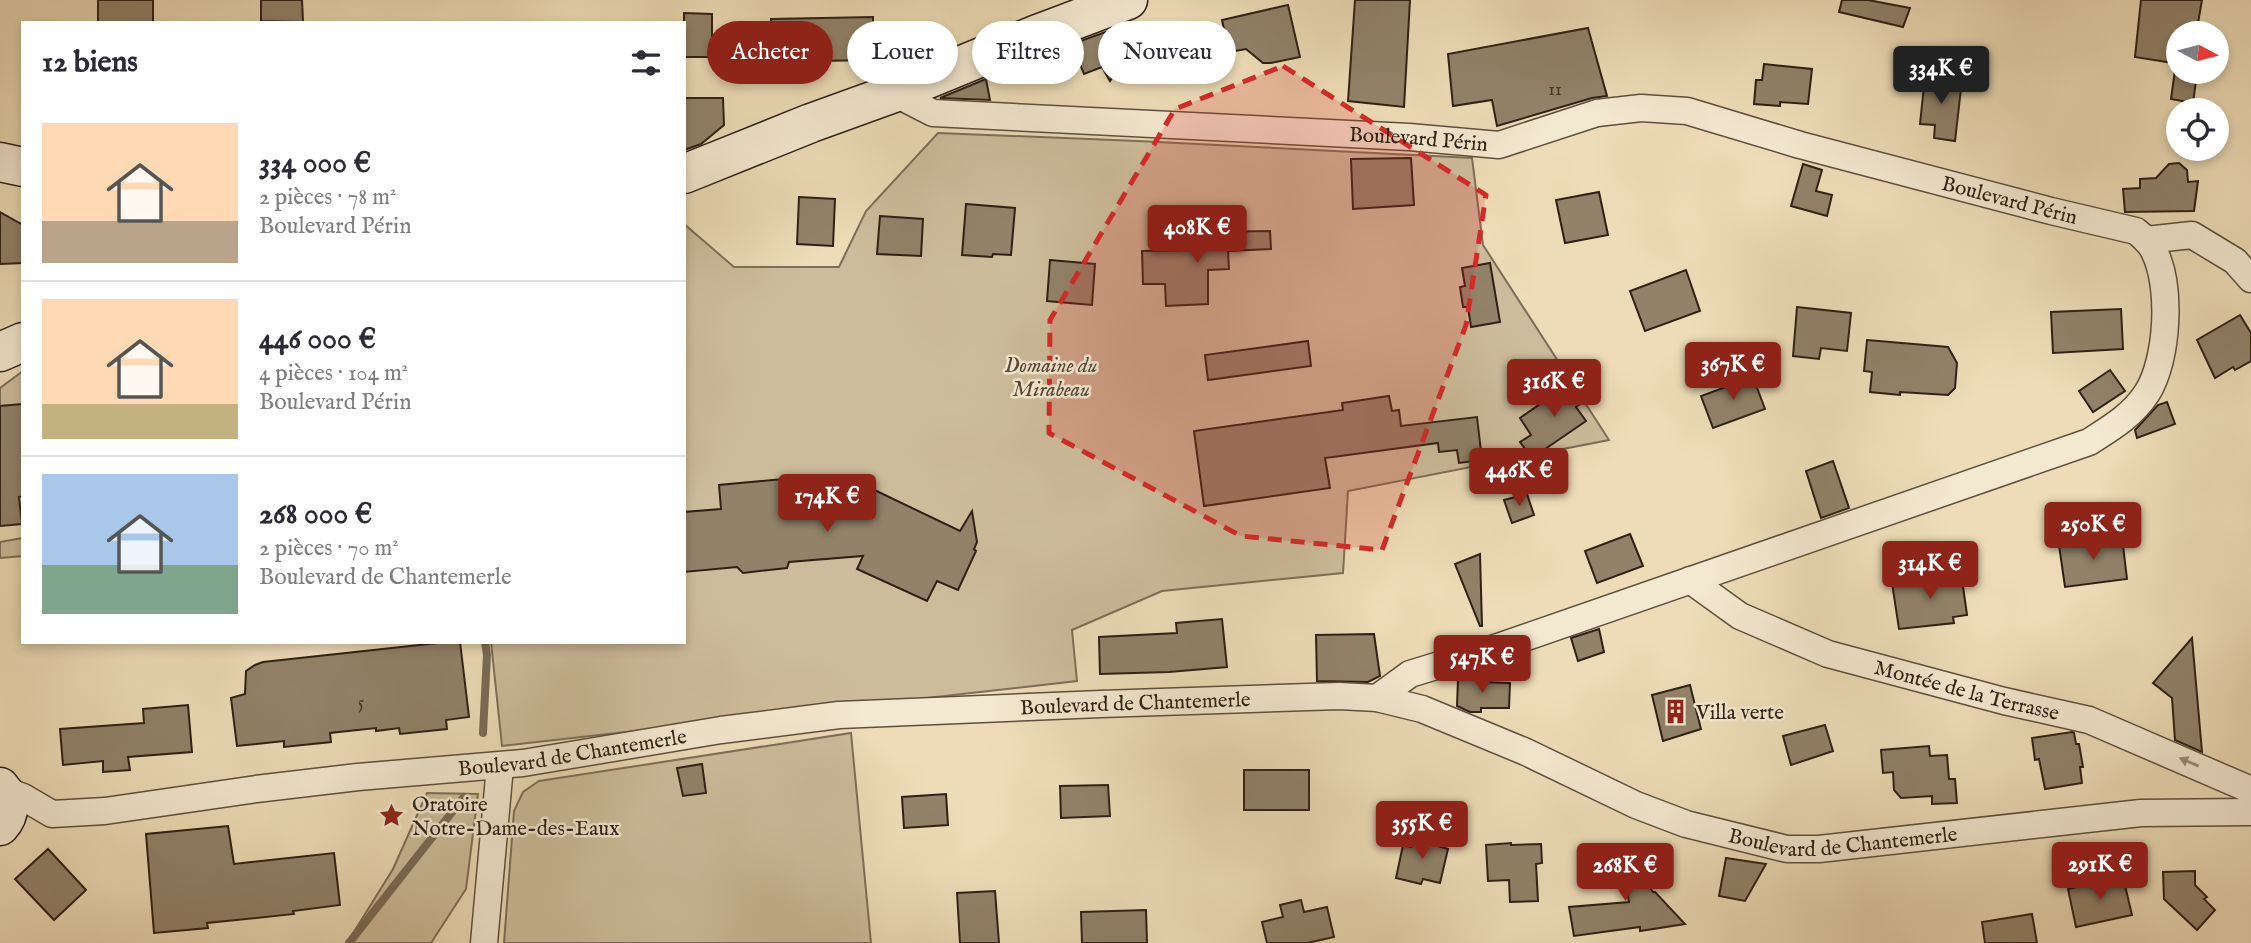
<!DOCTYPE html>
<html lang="fr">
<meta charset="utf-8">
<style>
:root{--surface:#fff;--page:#f2f2f3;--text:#2b2b33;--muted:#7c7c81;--line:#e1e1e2;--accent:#8f2418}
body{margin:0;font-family:"IM FELL English",serif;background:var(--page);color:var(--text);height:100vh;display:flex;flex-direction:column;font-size:26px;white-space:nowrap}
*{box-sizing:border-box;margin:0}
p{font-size:23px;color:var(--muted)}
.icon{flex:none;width:38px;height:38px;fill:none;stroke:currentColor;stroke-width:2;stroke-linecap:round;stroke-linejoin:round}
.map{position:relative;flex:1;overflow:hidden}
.sheet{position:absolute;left:21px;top:21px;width:665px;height:623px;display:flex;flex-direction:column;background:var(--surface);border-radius:0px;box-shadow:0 4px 10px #0003}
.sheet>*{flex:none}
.guide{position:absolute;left:707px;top:21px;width:665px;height:63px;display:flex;gap:14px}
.needle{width:46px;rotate:97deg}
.buttons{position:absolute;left:2166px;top:21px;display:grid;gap:14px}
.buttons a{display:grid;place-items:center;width:63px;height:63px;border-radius:50%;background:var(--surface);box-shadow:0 4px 10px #0003;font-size:35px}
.price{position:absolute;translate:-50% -60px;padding:0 16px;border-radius:7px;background:var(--accent);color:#fff;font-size:23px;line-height:46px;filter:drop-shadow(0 2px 4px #0008)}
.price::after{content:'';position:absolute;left:50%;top:42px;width:21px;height:16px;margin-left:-10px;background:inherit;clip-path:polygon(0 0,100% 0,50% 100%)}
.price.selected{background:#222;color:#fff}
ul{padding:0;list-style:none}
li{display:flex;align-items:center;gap:21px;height:175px;padding:0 21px}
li+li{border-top:2px solid var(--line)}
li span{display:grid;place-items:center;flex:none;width:196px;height:140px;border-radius:0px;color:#555}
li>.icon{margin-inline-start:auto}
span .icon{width:84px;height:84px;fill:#fffc;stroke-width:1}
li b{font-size:30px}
h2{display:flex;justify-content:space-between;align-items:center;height:84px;padding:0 21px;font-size:30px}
.chip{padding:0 24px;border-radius:32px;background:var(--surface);box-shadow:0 4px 10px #0003;font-size:24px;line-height:63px}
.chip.selected{background:var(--accent);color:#fff}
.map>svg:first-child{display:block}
</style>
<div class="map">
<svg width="2251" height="943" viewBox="0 0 2251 943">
<rect width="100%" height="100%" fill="#eddcb7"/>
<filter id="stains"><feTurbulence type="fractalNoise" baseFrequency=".00286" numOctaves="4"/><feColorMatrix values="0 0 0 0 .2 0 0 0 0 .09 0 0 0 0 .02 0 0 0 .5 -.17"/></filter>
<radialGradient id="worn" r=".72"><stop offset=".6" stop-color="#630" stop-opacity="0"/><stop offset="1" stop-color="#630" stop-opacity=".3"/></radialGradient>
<g fill="#cdbc9b" stroke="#7e6e58" stroke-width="2">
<path d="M938,133L1138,141L1472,158L1483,245L1609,440L1348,491L1343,573L1162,591L1072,630L1077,681L502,746L491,642H684V224L734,267H839L866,211Z"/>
<path d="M23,371V404L0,406V388Z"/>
<path d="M23,538V556L0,558V542Z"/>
<path d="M851,733L871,943H504L514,811L523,792L539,781Z"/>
<path d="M427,793L478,794L466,889L431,943H347L393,869Z"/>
</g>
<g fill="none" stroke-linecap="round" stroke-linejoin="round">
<g stroke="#7a6a55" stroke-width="8">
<path d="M483,733L487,655L485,642"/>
<path d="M349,943L464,797"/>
</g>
</g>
<g fill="#918269" stroke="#2e2014" stroke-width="2">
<rect x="98" y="0" width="55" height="23"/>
<path d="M261,0H302L303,22L261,21Z"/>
<path d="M1355,0H1410L1404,107L1348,101Z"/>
<path d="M1842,0H1868L1910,8L1903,27L1839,12Z"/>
<path d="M2141,0H2202L2197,29H2194L2193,33H2179V64L2135,57Z"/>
<path d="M1288,5L1300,57L1271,63H1263L1246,49L1229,52L1222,20Z"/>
<path d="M684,13L712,14V57H684Z"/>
<path d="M873,17V60L816,61V52L772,53L771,19Z"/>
<path d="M1125,25L1139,57L1124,60L1110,81L1102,67L1084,74L1072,44Z"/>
<path d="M1588,28L1607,96L1592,98L1497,126L1492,100L1453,106L1448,54Z"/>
<path d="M1764,64L1812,69L1808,104L1780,102V106L1754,104L1756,80H1762Z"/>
<path d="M2175,70L2197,73L2193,103L2171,99Z"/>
<path d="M1925,76L1962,80L1955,141L1934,138L1935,125L1920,124Z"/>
<path d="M986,79L990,100L940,98Z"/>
<path d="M684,98H723L724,125L701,144L684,150Z"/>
<path d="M1411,158L1414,205L1353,209L1351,159Z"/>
<path d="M2179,163L2187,170L2188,182L2198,181L2194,211L2125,212L2123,189L2140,188V179L2156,178L2169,164Z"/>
<path d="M1803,164L1822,170L1816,191L1832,195L1827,216L1791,206Z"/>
<path d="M1599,192L1608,235L1565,243L1556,200Z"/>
<path d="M799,197L835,199L833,246L797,244Z"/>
<path d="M966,204L1015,208L1011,255L993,254L992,257L962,255Z"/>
<path d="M0,212L23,225V263L0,264Z"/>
<path d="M880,216L923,219L921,256L877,254Z"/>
<path d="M1270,231L1271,249L1228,251L1229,269L1208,270V304L1166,306L1165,284H1143L1142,251L1196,250V247H1206L1207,232Z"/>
<path d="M1050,260L1095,264L1092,305L1047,301Z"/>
<path d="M1490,263L1500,322L1471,327L1468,307H1463L1460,287L1465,286L1462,268Z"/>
<path d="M1686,270L1700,311L1645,331L1630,291Z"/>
<path d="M1797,307L1851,313L1847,351L1821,348L1819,359L1793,356Z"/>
<path d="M2121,309L2123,349L2053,353L2051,312Z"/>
<path d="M2240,315L2251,333V361L2235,370L2233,367L2215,378L2197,340Z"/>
<path d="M1867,340L1948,347L1957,363L1955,388L1948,395L1900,392V395L1870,392L1872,372L1864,371Z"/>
<path d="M1308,341L1311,366L1208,380L1205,355Z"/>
<path d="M2110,370L2125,391L2093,412L2079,391Z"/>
<path d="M1753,377L1765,409L1713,428L1701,396Z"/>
<path d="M1576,379L1589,398L1576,407L1586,421L1532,458L1520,442L1531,435L1520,418Z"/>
<path d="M1389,396L1392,411L1399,410L1401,426L1477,417L1482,460L1459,463L1457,450L1439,452L1438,443L1325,458L1330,488L1204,506L1194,431L1343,410L1342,403Z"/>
<path d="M2167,402L2175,424L2137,438L2135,430L2158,405Z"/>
<path d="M23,404V496L19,497L22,524L0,526V406Z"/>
<path d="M1833,461L1849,508L1821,518L1806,471Z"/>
<path d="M794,478V484L842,482L863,488L864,485L960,531L972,511L977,542L974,549L976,551L958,590L937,581L927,601L857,569L863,556L789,562L787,568L743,573L737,567L684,572V512L721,509L719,485Z"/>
<path d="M1527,494L1534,515L1512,523L1504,500Z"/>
<path d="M1630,534L1643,566L1597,583L1585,551Z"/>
<path d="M2122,537L2127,579L2065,587L2059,545Z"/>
<path d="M1480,554L1482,626H1480L1455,564Z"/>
<path d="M1961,572L1967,615L1953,617L1954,623L1899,629L1892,583L1923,579L1922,576Z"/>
<path d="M1222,619L1227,667L1169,672L1100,674L1099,637L1177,633L1176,623Z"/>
<path d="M1599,629L1604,652L1578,661L1571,638Z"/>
<path d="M1374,634L1380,676L1368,682L1317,681L1316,635Z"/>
<path d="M2192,638L2202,752L2175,740L2172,698L2153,683Z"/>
<path d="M447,642H460L469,717L446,720L447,729L400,734L399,728L376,731V728L330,733L331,742L284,747V741L237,746L231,698L245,694L246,671L255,665L263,662Z"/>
<path d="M1458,679H1483V682L1510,683L1509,708H1481V712H1470L1457,706Z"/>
<path d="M1690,685L1701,729L1663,741L1652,695Z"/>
<path d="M188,705L192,752L128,757L130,770L103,772V761L63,765L60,729L144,723L143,709Z"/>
<path d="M1825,725L1833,751L1791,765L1783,736Z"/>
<path d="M2072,732L2074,733L2076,744H2079L2083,767H2080L2082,783L2045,789L2039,759L2035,760L2032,738Z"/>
<path d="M1929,746L1930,756L1947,755L1949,779H1955L1957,803L1932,804V796L1901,798L1894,790L1893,772L1883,773L1881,750Z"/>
<path d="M702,764L706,793L683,796L677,768Z"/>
<rect x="1244" y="770" width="65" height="40"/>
<path d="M1108,785L1110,816L1061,818L1060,786Z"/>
<path d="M946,794L948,825L904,828L902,797Z"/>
<path d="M228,826L234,864L334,853L340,905L293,911L294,914L207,923L208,928L154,933L146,834Z"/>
<path d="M1414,836L1439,841L1438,846L1448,849L1440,883L1423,879L1421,884L1396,878L1403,845L1411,847Z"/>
<path d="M1511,843V845L1541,844L1542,863L1536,864L1538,901L1510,902L1509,880L1488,881L1486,845Z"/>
<path d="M48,849L86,890L54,920L15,879Z"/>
<path d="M1623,857L1627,861L1648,859L1652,883L1646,882L1653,892H1655L1685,924L1640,931V927L1574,936L1569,907L1629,902L1625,878L1589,871V864L1623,861Z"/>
<path d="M1726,858L1766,864L1745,901L1719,896Z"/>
<path d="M2195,871V885L2207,897L2204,899L2215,910L2197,930L2164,899L2163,872Z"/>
<path d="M2123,877L2132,915L2076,927L2068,889Z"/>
<path d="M995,891L999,943H960L957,893Z"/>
<path d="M1301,900L1304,912L1327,907L1334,937L1307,943H1267L1262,922L1283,917L1280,905Z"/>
<path d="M1146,910L1147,943H1082L1081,912Z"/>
<path d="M2032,914L2037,943H1985L1982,922Z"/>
</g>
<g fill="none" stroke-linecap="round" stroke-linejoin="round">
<defs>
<g id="minor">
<path id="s1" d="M894,93L933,113L1409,137L1499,145L1597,113L1641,108L1687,111L1800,145L2051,211L2136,231C2143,237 2150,242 2154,251C2172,286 2168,360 2147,393C2132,416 2111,428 2089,442L1501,646L1410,674L1377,698"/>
<path d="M2146,240L2192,235L2235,261L2251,279"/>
<path id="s2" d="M1690,580L1740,616L1828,654L2004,701L2089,720L2251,790"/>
<path id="s3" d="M4,790L23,797L52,814L105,811L256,789L358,777L523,763L721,730L839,715L1101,704L1339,696L1377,698L1422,709L1526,752L1636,805L1686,824L1787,849H1819L2141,813L2251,812"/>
<path d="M484,943L500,766"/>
</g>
<g id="secondary">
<path d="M0,162L23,167"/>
<path d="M684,174L811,123L894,93L1035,35L1128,0"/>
<path d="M0,352L23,342"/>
<path d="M0,787C11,799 11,814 0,826"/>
</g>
</defs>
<use href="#minor" stroke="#5e4f3d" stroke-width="29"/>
<use href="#secondary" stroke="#2e2014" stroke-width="41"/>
<use href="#minor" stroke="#f3e8d0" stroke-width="26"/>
<use href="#secondary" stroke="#f3e8d0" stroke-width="38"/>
</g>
<defs><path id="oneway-solid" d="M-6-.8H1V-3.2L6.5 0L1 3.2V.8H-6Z" transform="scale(1.75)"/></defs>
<use fill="#9a8e7b" href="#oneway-solid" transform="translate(2189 762) rotate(-157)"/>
<path fill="#d62828" fill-opacity="0.2" stroke="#d62828" stroke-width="5" stroke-dasharray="14 9" stroke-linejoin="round" d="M1283,66L1486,195L1466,325L1382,550L1241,536L1049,433L1050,320L1175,109Z"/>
<defs>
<symbol id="building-bare" viewBox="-9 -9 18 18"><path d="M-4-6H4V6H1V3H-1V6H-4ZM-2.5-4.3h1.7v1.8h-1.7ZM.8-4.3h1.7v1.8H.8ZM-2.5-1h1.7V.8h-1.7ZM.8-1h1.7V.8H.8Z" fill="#8f2418" stroke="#f3e8d0" stroke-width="2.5" paint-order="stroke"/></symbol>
<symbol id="sight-bare" viewBox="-9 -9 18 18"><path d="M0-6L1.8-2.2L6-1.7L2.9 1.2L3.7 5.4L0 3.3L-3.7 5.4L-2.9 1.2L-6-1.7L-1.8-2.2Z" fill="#8f2418" stroke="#f3e8d0" stroke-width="2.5" paint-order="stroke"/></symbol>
</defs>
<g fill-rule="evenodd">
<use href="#building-bare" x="1658" y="694" width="35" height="35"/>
<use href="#sight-bare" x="374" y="798" width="35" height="35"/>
</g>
<g text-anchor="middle" stroke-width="5" stroke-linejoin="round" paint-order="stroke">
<g font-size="18" fill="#473829">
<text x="1555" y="95">11</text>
<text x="361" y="708">5</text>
</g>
<g font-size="21" fill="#2e2014" stroke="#f3e8d0">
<text dy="7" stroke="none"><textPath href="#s1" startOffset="530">Boulevard Périn</textPath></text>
<text dy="7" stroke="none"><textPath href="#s1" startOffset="1139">Boulevard Périn</textPath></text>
<text dy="7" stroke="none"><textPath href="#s2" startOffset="301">Montée de la Terrasse</textPath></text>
<text dy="7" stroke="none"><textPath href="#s3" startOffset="1144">Boulevard de Chantemerle</textPath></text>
<text dy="7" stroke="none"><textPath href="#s3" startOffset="578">Boulevard de Chantemerle</textPath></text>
<text dy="7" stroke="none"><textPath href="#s3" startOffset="1880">Boulevard de Chantemerle</textPath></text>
</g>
<g font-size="21" font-style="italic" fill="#564736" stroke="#f3e8d0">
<text x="1051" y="372">Domaine du<tspan x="1051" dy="24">Mirabeau</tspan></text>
</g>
<g font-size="21" fill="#2e2014" stroke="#f3e8d0" text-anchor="start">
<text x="1696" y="719">Villa verte</text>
<text x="412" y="811">Oratoire<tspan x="412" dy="24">Notre-Dame-des-Eaux</tspan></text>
</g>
</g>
<rect width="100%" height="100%" filter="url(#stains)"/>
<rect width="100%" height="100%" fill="url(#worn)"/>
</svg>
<div class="buttons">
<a><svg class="needle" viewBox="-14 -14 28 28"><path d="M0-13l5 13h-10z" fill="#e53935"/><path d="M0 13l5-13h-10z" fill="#7c7c81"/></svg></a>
<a><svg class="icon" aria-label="locate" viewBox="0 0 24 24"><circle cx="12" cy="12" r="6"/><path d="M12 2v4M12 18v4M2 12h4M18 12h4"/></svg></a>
</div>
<b class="price selected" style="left:1941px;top:106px">334K €</b>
<b class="price" style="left:1197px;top:265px">408K €</b>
<b class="price" style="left:1733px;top:402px">367K €</b>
<b class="price" style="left:1554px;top:419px">316K €</b>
<b class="price" style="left:1519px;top:508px">446K €</b>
<b class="price" style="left:827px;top:534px">174K €</b>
<b class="price" style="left:2093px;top:562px">250K €</b>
<b class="price" style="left:1930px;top:601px">314K €</b>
<b class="price" style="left:1482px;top:695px">547K €</b>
<b class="price" style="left:1422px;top:861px">355K €</b>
<b class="price" style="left:2100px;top:902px">291K €</b>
<b class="price" style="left:1625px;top:903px">268K €</b>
<div class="guide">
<a class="chip selected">Acheter</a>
<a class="chip">Louer</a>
<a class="chip">Filtres</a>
<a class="chip">Nouveau</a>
</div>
<section class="sheet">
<h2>12 biens<svg class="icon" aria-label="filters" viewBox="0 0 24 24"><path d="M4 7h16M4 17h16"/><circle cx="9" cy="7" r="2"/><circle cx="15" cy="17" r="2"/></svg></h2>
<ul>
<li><span style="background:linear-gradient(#ffd9b3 70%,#b9a48a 0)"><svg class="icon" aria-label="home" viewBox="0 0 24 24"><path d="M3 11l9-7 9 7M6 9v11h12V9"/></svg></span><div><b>334 000 €</b><p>2 pièces · 78 m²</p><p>Boulevard Périn</p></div></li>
<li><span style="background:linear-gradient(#ffd9b3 75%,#c2b280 0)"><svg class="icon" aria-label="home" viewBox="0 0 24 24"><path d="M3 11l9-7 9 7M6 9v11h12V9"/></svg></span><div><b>446 000 €</b><p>4 pièces · 104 m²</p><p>Boulevard Périn</p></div></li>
<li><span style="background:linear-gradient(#a9c7e8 65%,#7fa58c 0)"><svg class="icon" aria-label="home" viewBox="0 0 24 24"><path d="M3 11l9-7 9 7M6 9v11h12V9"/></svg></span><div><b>268 000 €</b><p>2 pièces · 70 m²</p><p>Boulevard de Chantemerle</p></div></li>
</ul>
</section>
</div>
